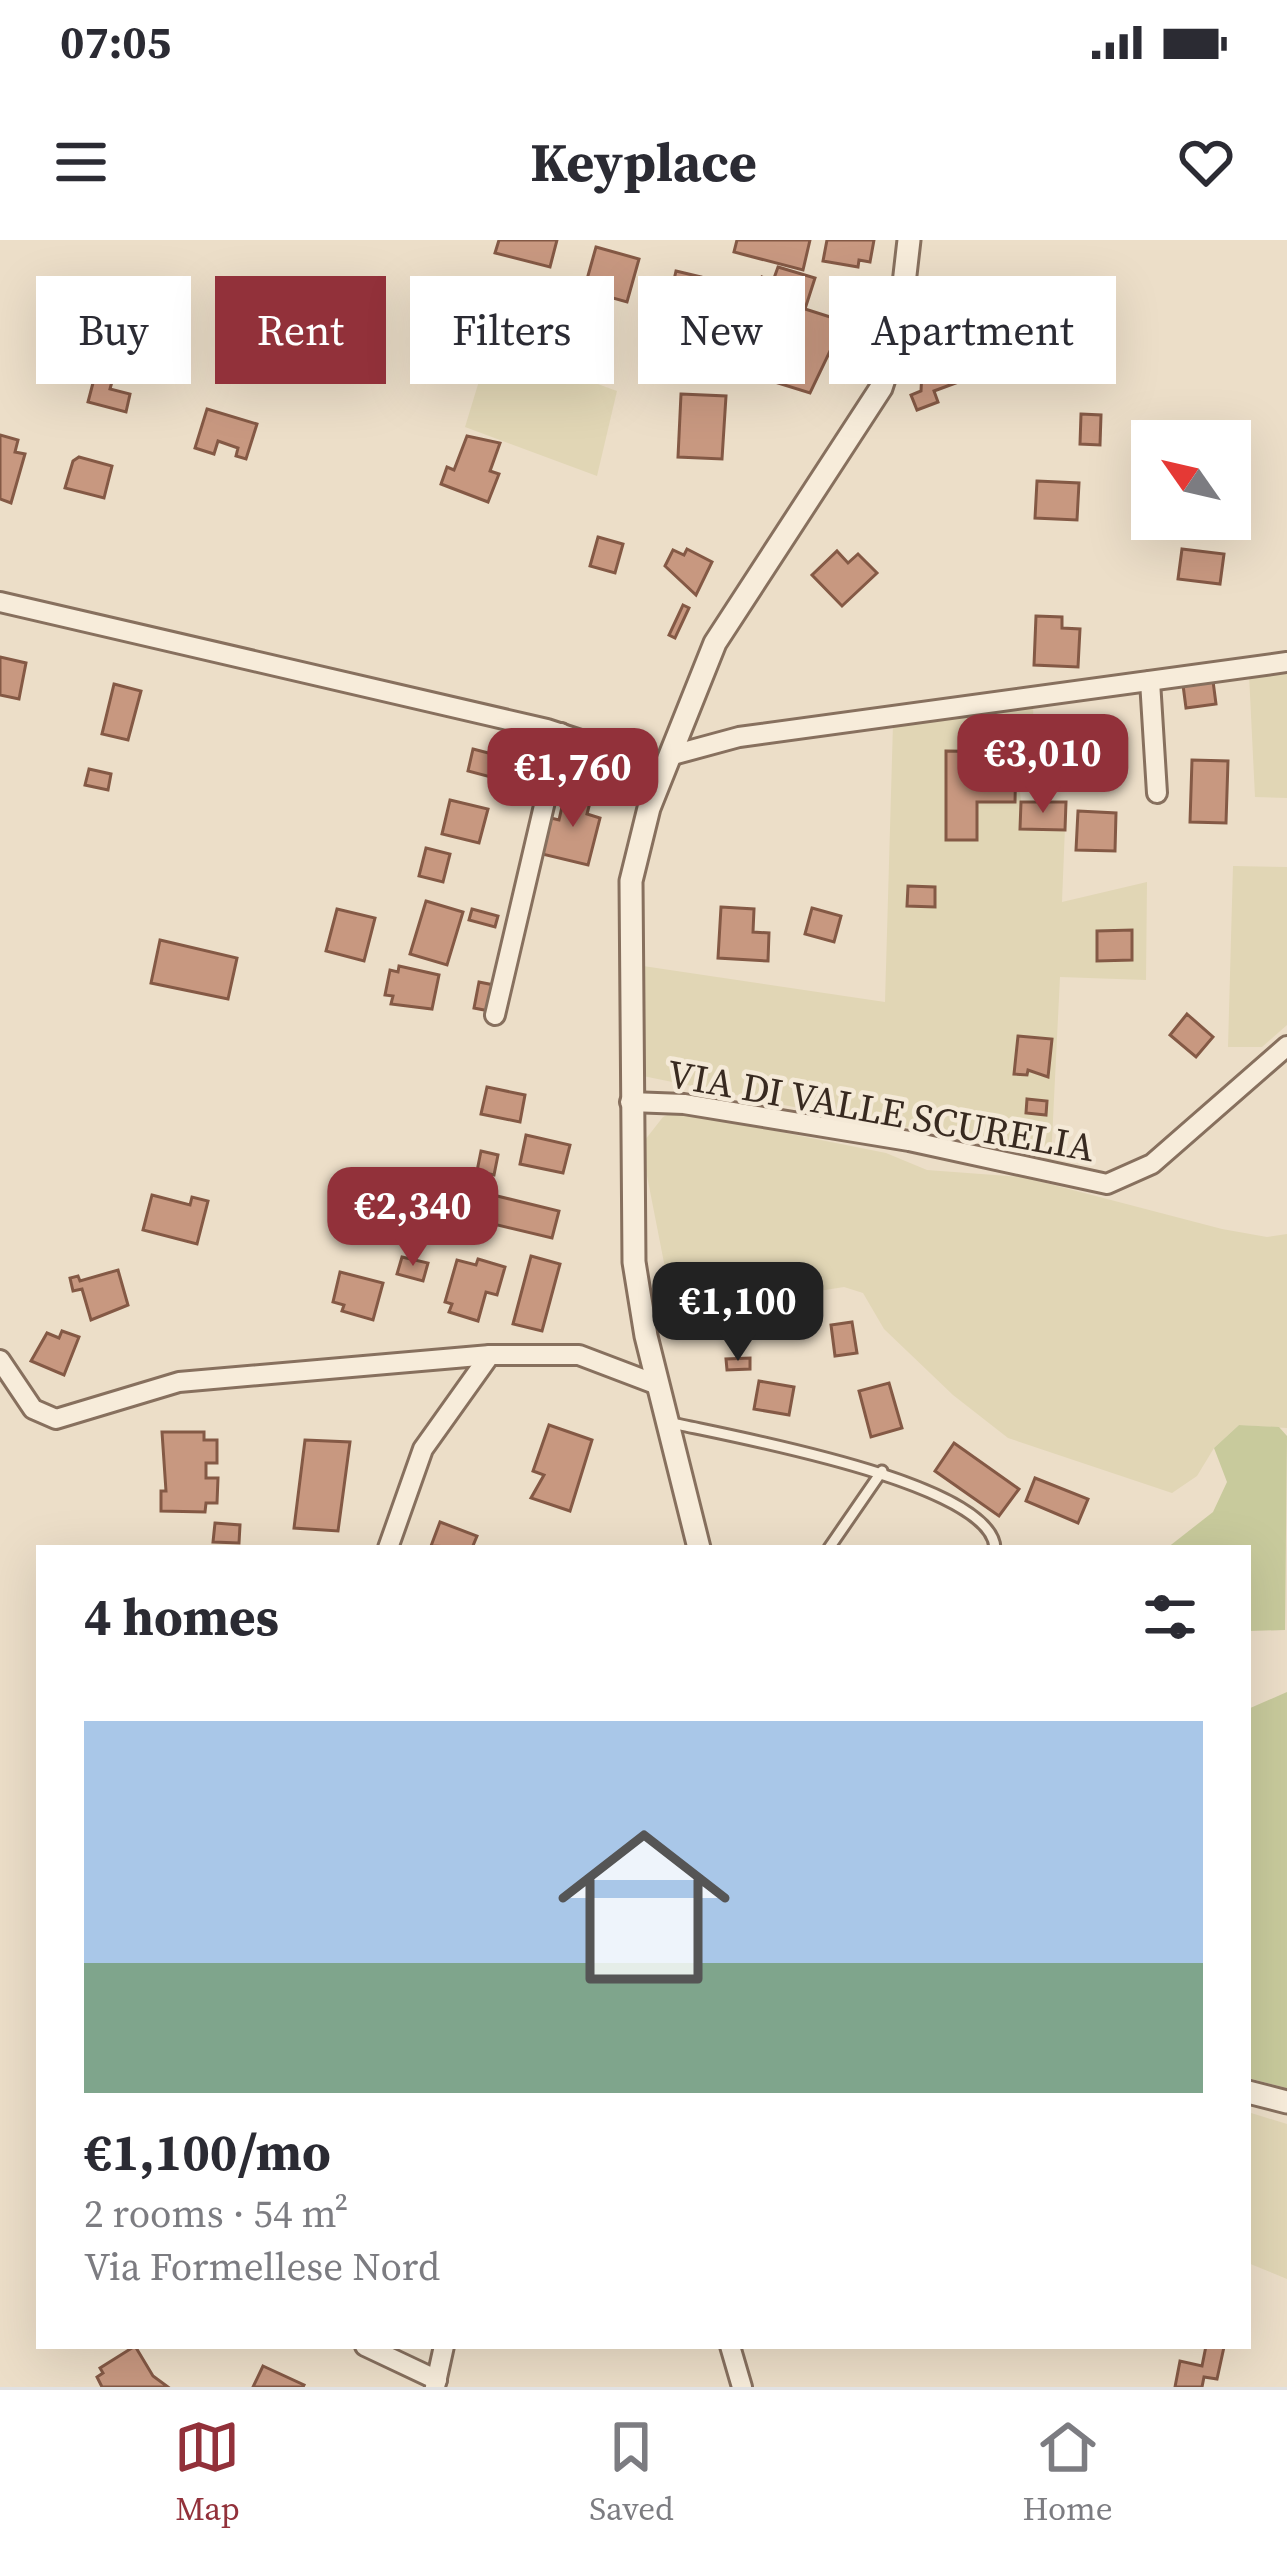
<!DOCTYPE html>
<meta charset="utf-8">
<style>
:root{--surface:#fff;--page:#f7f7f7;--text:#2b2b33;--muted:#7c7c81;--line:#e1e1e2;--accent:#92313a}
body{margin:0;font-family:"Source Serif 4",serif;background:var(--page);color:var(--text);height:100vh;display:flex;flex-direction:column;font-size:45px;white-space:nowrap}
*{box-sizing:border-box;margin:0}
p{font-size:39px;color:var(--muted)}
.icon{flex:none;width:66px;height:66px;fill:none;stroke:currentColor;stroke-width:2;stroke-linecap:round;stroke-linejoin:round}
.map{position:relative;flex:1;overflow:hidden}
.details{position:absolute;left:36px;top:1305px;width:1215px;height:804px;display:flex;flex-direction:column;background:var(--surface);border-radius:0px;box-shadow:0 12px 48px #0002}
.details>*{flex:none}
.banner{position:absolute;left:36px;top:36px;width:1215px;height:108px;display:flex;gap:24px}
.needle{width:78px;rotate:304deg}
.controls{position:absolute;left:1131px;top:180px;display:grid;gap:24px}
.controls a{display:grid;place-items:center;width:120px;height:120px;border-radius:0px;background:var(--surface);box-shadow:0 12px 48px #0002;font-size:60px}
.price{position:absolute;translate:-50% -102px;padding:0 27px;border-radius:24px;background:var(--accent);color:#fff;font-size:39px;line-height:78px;filter:drop-shadow(0 3px 6px #0008)}
.price::after{content:'';position:absolute;left:50%;top:72px;width:36px;height:27px;margin-left:-18px;background:inherit;clip-path:polygon(0 0,100% 0,50% 100%)}
.price.selected{background:#222;color:#fff}
ul{padding:0;list-style:none}
li{display:grid;align-content:center;gap:24px;height:636px;padding:0 48px}
li+li{border-top:3px solid var(--line)}
li span{display:grid;place-items:center;height:372px;border-radius:0px;color:#555}
li>.icon{margin-inline-start:auto}
span .icon{width:216px;height:216px;fill:#fffc;stroke-width:1}
li b{font-size:51px}
h2{display:flex;justify-content:space-between;align-items:center;height:144px;padding:0 48px;font-size:51px}
.pill{padding:0 42px;border-radius:0px;background:var(--surface);box-shadow:0 12px 48px #0002;font-size:42px;line-height:108px}
.pill.selected{background:var(--accent);color:#fff}
.status{display:flex;justify-content:space-between;align-items:center;height:84px;padding:0 60px;background:var(--surface);direction:ltr}
.status svg{height:33px;fill:currentColor}
header{display:flex;justify-content:space-between;align-items:center;height:156px;padding:0 48px;background:var(--surface);font-size:54px;font-weight:700}
.dock{display:flex;justify-content:space-around;align-items:center;height:168px;border-top:3px solid var(--line);background:var(--surface);font-size:33px;color:var(--muted)}
.dock a{display:grid;justify-items:center;gap:6px}
.dock .selected{color:var(--accent)}
.map>svg:first-child{display:block}
</style>
<div class="status"><b>07:05</b><svg viewBox="0 0 49 12"><path d="M0 12V9h3v3zM5 12V6h3v6zM10 12V3h3v9zM15 12V0h3v12zM26 1h20v11H26zM47 4h2v5h-2z"/></svg></div>
<header><svg class="icon" aria-label="menu" viewBox="0 0 24 24"><path d="M4 6h16M4 12h16M4 18h16"/></svg>Keyplace<svg class="icon" aria-label="heart" viewBox="0 0 24 24"><path d="M12 20l-8-8c-3-5 5-10 8-4 3-6 11-1 8 4z"/></svg></header>
<div class="map">
<svg width="1287" height="2147" viewBox="0 0 1287 2147">
<rect width="100%" height="100%" fill="#ecdec8"/>
<g fill="#e1d6b5">
<path d="M490,105L617,151L597,236L465,187Z"/>
<path d="M1287,429V558L1255,557L1249,434Z"/>
<path d="M1033,465L1034,493L1016,512L1021,561L1066,562L1062,662L1147,642L1146,740L1060,737L1051,920L939,890L882,885L643,836V726L885,762L893,484Z"/>
<path d="M1233,626L1287,627V785L1262,807H1228Z"/>
<path d="M676,871L886,913L927,930L1023,937L1222,989L1267,997L1287,994V1188L1239,1185L1214,1208L1197,1236L1172,1253L1008,1198L953,1155L884,1089L863,1053L844,1047L674,1074L641,905L663,877Z"/>
<path d="M1248,1872L1287,1884V2039L1248,2023Z"/>
</g>
<g fill="#c8ca9c">
<path d="M1239,1185L1279,1187L1287,1196L1285,1390L1248,1391V1308H1167L1213,1272L1227,1242L1214,1208Z"/>
<path d="M1287,1452V1848L1248,1838V1469Z"/>
</g>
<g fill="#c89880" stroke="#845945" stroke-width="3">
<path d="M499,0H557L550,27L495,13Z"/>
<path d="M737,0H810L803,30L734,12Z"/>
<path d="M827,0H874L870,22L859,20L858,27L823,21Z"/>
<path d="M596,7L639,19L627,62L584,50Z"/>
<path d="M778,27L815,38L805,69L846,82L836,113L830,111L810,153L765,139L768,130L755,126L759,113L743,109L749,90L730,85L744,44L758,48L762,37L773,41Z"/>
<path d="M676,31L701,37L699,69L669,62Z"/>
<path d="M118,46L174,53L168,77L113,64Z"/>
<path d="M1003,60L1049,68L1041,113L1023,110L1027,87L999,82Z"/>
<path d="M958,83H973L974,102L958,103Z"/>
<path d="M105,97L123,101L110,149L130,154L126,172L88,162Z"/>
<path d="M952,116L961,141L934,151L938,162L917,170L911,155L921,151L922,130Z"/>
<path d="M681,154L726,156L722,219L678,217Z"/>
<path d="M207,169L257,184L246,219L236,216L238,208L218,201L214,214L195,208Z"/>
<path d="M1081,174L1101,175L1100,205L1080,204Z"/>
<path d="M0,195L18,200L15,212L25,214L11,263L0,259Z"/>
<path d="M467,196L500,203L490,231L499,234L488,262L441,244L447,227L454,230Z"/>
<path d="M79,217L112,226L104,258L65,248L73,221Z"/>
<path d="M1037,241L1079,243L1077,280L1035,278Z"/>
<path d="M598,297L623,304L615,333L590,326Z"/>
<path d="M687,309L712,322L696,355L665,326L673,310L684,315Z"/>
<path d="M1182,309L1224,314L1220,344L1178,339Z"/>
<path d="M837,311L848,323L858,314L877,333L842,366L812,335Z"/>
<path d="M683,365L689,368L675,398L669,395Z"/>
<path d="M1036,376L1062,377V388L1080,389L1078,427L1034,425Z"/>
<path d="M0,417L26,423L19,459L0,455Z"/>
<path d="M1213,441L1216,464L1186,468L1183,445Z"/>
<path d="M114,444L141,451L128,500L102,494Z"/>
<path d="M1083,493L1125,494L1124,532L1082,531Z"/>
<path d="M473,509L508,518L502,540L468,531Z"/>
<path d="M946,511L1016,512L1015,562H977V600H946Z"/>
<path d="M1192,520L1228,521L1226,583L1190,582Z"/>
<path d="M89,529L111,534L108,550L85,545Z"/>
<path d="M566,549L592,555L587,574L600,578L588,625L542,614L551,578L559,580Z"/>
<path d="M450,560L488,569L479,603L442,594Z"/>
<path d="M1021,562H1066L1065,590L1020,589Z"/>
<path d="M1078,571L1116,573L1115,611L1076,610Z"/>
<path d="M426,608L450,614L443,642L419,636Z"/>
<path d="M908,646L935,647V667L907,666Z"/>
<path d="M426,661L463,672L447,725L410,714Z"/>
<path d="M721,667L754,669L753,692L769,693L768,721L718,718Z"/>
<path d="M812,668L841,676L834,702L805,694Z"/>
<path d="M337,669L375,678L364,721L326,711Z"/>
<path d="M472,669L498,676L495,687L469,680Z"/>
<path d="M1132,690V720L1097,721V691Z"/>
<path d="M160,700L237,718L228,759L151,743Z"/>
<path d="M399,726L439,735L432,769L391,764L393,756L385,755L390,730L398,732Z"/>
<path d="M479,742L494,745L489,771L474,768Z"/>
<path d="M1187,774L1213,797L1196,817L1170,795Z"/>
<path d="M1018,796L1052,799L1048,837L1028,830L1027,835L1014,834Z"/>
<path d="M487,847L525,855L520,882L481,874Z"/>
<path d="M1027,859L1047,861L1046,875L1026,873Z"/>
<path d="M526,895L570,905L563,933L520,924Z"/>
<path d="M481,911L498,915L494,935L477,931Z"/>
<path d="M466,934L483,938L472,978L455,973Z"/>
<path d="M152,955L190,965L192,957L208,961L197,1004L143,990Z"/>
<path d="M493,955L559,971L552,998L481,981Z"/>
<path d="M531,1016L560,1024L542,1091L513,1084Z"/>
<path d="M402,1017L428,1023L423,1041L397,1034Z"/>
<path d="M478,1019L505,1027L497,1055L486,1052L478,1081L449,1072L452,1064L445,1062L457,1020L476,1025Z"/>
<path d="M118,1030L128,1065L91,1080L82,1049L73,1051L70,1038L78,1036L80,1041Z"/>
<path d="M340,1032L383,1043L373,1080L342,1071L344,1065L333,1062Z"/>
<path d="M852,1082L857,1113L835,1116L831,1085Z"/>
<path d="M62,1091L79,1097L64,1135L31,1121L47,1093L59,1098Z"/>
<path d="M750,1118V1129L727,1130L726,1119Z"/>
<path d="M759,1141L794,1147L789,1175L754,1169Z"/>
<path d="M889,1143L902,1188L871,1197L859,1151Z"/>
<path d="M549,1185L592,1200L570,1271L531,1258L544,1235L533,1231Z"/>
<path d="M162,1192H204V1200H217V1223H206V1238H218L217,1263H206L205,1272L161,1271V1251H166Z"/>
<path d="M305,1200L350,1202L338,1291L294,1288Z"/>
<path d="M954,1203L1019,1249L999,1276L935,1231Z"/>
<path d="M1035,1238L1088,1259L1078,1283L1026,1261Z"/>
<path d="M440,1282L477,1296L472,1308L431,1306Z"/>
<path d="M215,1283L240,1285L239,1303L213,1302Z"/>
<path d="M135,2106L153,2136L168,2147H102L97,2137L103,2133L100,2128Z"/>
<path d="M1206,2106L1224,2107L1217,2139L1204,2137L1202,2147H1175L1180,2121L1202,2126Z"/>
<path d="M263,2126L304,2145L303,2147H253Z"/>
</g>
<g fill="none" stroke-linecap="round" stroke-linejoin="round">
<defs>
<g id="service">
<path d="M672,1183C729,1196 992,1242 995,1308"/>
<path d="M829,1308L882,1231"/>
</g>
<g id="minor">
<path d="M0,362L547,489L617,512L661,536"/>
<path d="M1150,441L1157,553"/>
<path d="M669,516L739,497L1287,422"/>
<path d="M495,775L561,493"/>
<path d="M630,862L684,864L909,901L1107,944L1152,924L1287,806"/>
<path d="M0,1120L33,1169L56,1179L179,1142L490,1115"/>
<path d="M388,1308L423,1209L490,1115H579L658,1145"/>
<path d="M365,2106L437,2140"/>
<path d="M730,2106L742,2147"/>
<path d="M435,2147L444,2106"/>
</g>
<g id="tertiary">
<path d="M699,1308L646,1096L634,1022L631,641L649,568L715,403L881,148L898,96L909,0"/>
<path d="M1248,1852L1287,1862"/>
</g>
</defs>
<use href="#service" stroke="#87705e" stroke-width="15"/>
<use href="#minor" stroke="#87705e" stroke-width="24"/>
<use href="#tertiary" stroke="#87705e" stroke-width="27"/>
<use href="#service" stroke="#f7ecda" stroke-width="9"/>
<use href="#minor" stroke="#f7ecda" stroke-width="18"/>
<use href="#tertiary" stroke="#f7ecda" stroke-width="21"/>
</g>
<g text-anchor="middle" stroke-width="9" stroke-linejoin="round" paint-order="stroke">
<g font-size="39" fill="#382a20" stroke="#f4e9d7">
<text transform="translate(881 870) rotate(10)" y="14">VIA DI VALLE SCURELIA</text>
</g>
</g>
</svg>
<div class="controls">
<a><svg class="needle" viewBox="-14 -14 28 28"><path d="M0-13l5 13h-10z" fill="#e53935"/><path d="M0 13l5-13h-10z" fill="#7c7c81"/></svg></a>
</div>
<b class="price" style="left:1043px;top:576px">€3,010</b>
<b class="price" style="left:573px;top:590px">€1,760</b>
<b class="price" style="left:413px;top:1029px">€2,340</b>
<b class="price selected" style="left:738px;top:1124px">€1,100</b>
<div class="banner">
<a class="pill">Buy</a>
<a class="pill selected">Rent</a>
<a class="pill">Filters</a>
<a class="pill">New</a>
<a class="pill">Apartment</a>
</div>
<section class="details">
<h2>4 homes<svg class="icon" aria-label="filters" viewBox="0 0 24 24"><path d="M4 7h16M4 17h16"/><circle cx="9" cy="7" r="2"/><circle cx="15" cy="17" r="2"/></svg></h2>
<ul>
<li><span style="background:linear-gradient(#a9c7e8 65%,#7fa58c 0)"><svg class="icon" aria-label="home" viewBox="0 0 24 24"><path d="M3 11l9-7 9 7M6 9v11h12V9"/></svg></span><div><b>€1,100/mo</b><p>2 rooms · 54 m²</p><p>Via Formellese Nord</p></div></li>
</ul>
</section>
</div>
<nav class="dock">
<a class="selected"><svg class="icon" aria-label="map" viewBox="0 0 24 24"><path d="M3 6l6-2 6 2 6-2v14l-6 2-6-2-6 2zM9 4v14M15 6v14"/></svg>Map</a>
<a><svg class="icon" aria-label="saved" viewBox="0 0 24 24"><path d="M7 4h10v16l-5-4-5 4z"/></svg>Saved</a>
<a><svg class="icon" aria-label="home" viewBox="0 0 24 24"><path d="M3 11l9-7 9 7M6 9v11h12V9"/></svg>Home</a>
</nav>
